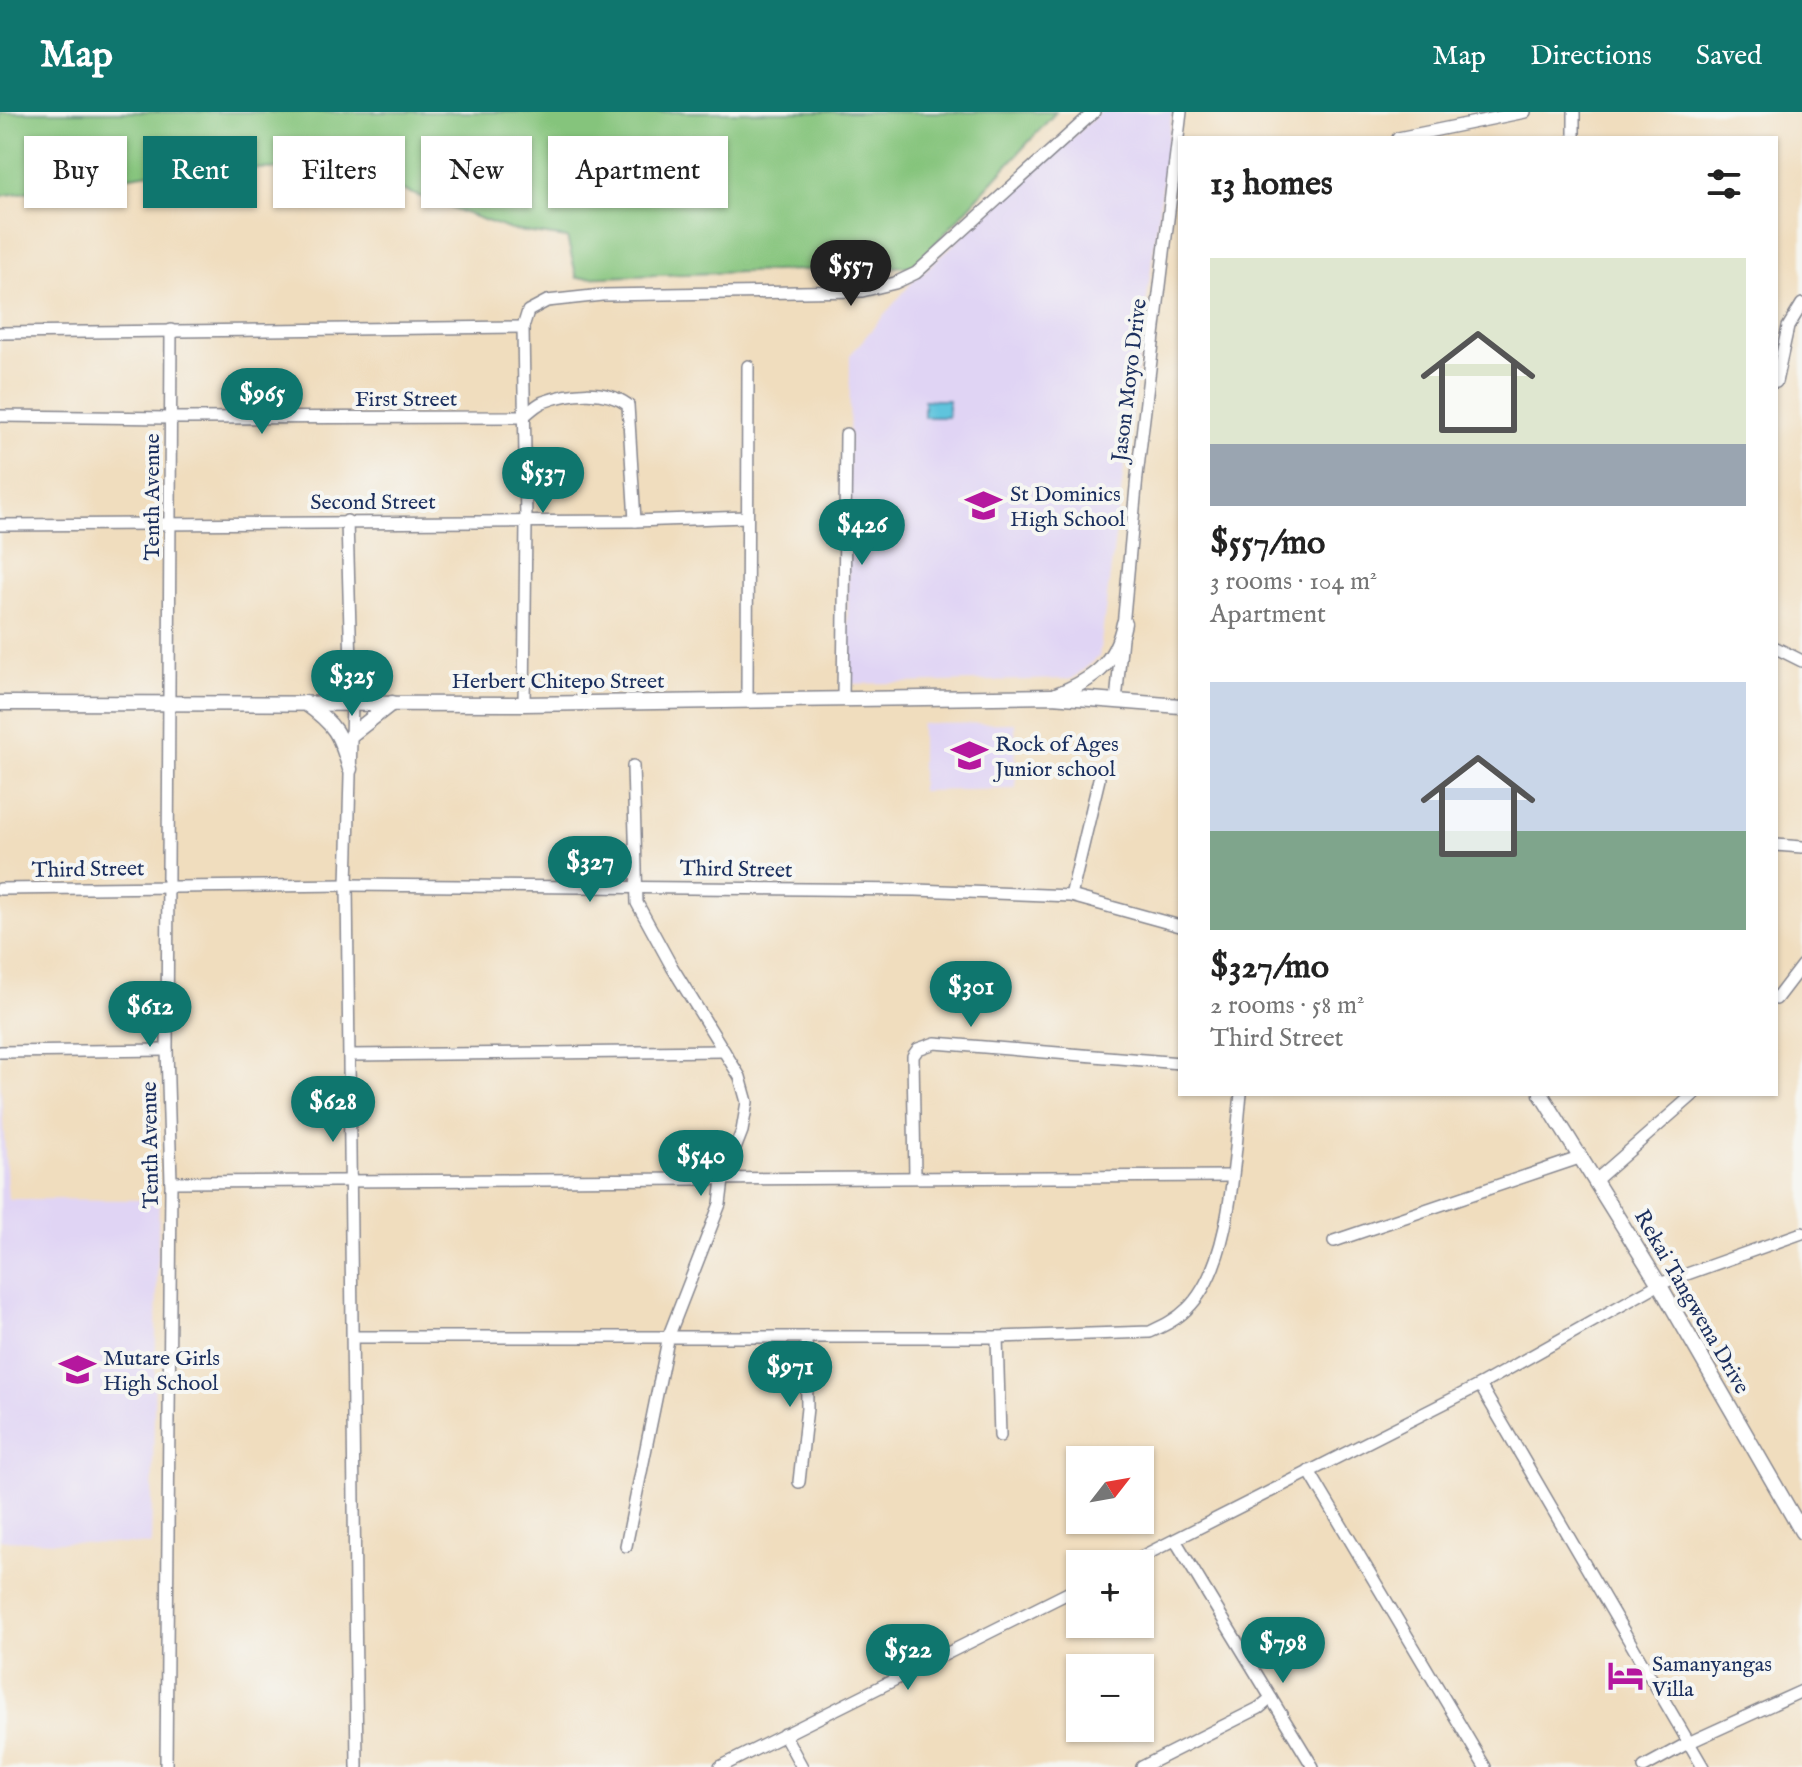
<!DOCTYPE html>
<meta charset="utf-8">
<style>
:root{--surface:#fff;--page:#f6f6f6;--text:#222;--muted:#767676;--accent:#0f766e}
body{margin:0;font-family:"IM FELL English",serif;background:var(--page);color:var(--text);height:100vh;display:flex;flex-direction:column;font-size:30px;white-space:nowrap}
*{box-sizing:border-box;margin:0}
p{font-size:26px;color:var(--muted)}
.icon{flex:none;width:44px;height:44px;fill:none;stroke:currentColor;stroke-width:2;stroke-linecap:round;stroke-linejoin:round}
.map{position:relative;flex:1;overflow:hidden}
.sheet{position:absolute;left:1178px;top:24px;width:600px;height:960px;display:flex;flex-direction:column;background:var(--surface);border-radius:0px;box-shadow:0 2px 6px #0004}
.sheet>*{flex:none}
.hud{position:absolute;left:24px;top:24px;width:760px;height:72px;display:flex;gap:16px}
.needle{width:52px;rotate:59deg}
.buttons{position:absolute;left:1066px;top:1334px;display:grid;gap:16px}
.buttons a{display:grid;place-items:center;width:88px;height:88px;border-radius:0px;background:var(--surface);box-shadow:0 2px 6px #0004;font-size:40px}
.price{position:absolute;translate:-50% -68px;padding:0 18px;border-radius:28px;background:var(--accent);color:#fff;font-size:26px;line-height:52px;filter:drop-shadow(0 2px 4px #0008)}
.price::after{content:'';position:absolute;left:50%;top:48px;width:24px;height:18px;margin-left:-12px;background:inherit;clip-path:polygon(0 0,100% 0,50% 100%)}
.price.on{background:#222;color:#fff}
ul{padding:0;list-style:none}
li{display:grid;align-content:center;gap:16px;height:424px;padding:0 32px}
li span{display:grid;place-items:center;height:248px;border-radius:0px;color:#555}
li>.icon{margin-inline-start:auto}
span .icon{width:144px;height:144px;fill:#fffc;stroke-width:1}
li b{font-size:34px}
h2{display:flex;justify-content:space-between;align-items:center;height:96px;padding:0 32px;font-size:34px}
.tag{padding:0 28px;border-radius:0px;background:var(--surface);box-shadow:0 2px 6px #0004;font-size:28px;line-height:72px}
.tag.on{background:var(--accent);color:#fff}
header{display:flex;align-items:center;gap:48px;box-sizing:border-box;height:112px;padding:0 40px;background:var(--accent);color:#fff}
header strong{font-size:38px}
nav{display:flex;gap:44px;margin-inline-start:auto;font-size:28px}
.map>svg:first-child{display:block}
</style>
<header>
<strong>Map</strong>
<nav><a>Map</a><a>Directions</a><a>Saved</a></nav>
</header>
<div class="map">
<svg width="1802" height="1655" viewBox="0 0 1802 1655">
<rect width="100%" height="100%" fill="#f6f6f2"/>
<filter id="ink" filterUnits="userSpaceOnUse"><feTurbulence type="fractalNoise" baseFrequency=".0125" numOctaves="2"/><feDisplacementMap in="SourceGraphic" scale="16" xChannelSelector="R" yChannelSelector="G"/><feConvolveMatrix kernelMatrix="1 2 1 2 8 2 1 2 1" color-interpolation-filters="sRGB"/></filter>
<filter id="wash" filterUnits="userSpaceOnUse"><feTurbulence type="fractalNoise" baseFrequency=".006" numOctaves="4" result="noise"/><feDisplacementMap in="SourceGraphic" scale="32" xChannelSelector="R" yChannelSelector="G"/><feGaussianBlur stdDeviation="1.8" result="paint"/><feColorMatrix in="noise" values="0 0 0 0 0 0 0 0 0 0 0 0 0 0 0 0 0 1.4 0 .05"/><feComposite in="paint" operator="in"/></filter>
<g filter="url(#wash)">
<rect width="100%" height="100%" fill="#f0ddbe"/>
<g fill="#e0d4f4">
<path d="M1100,0H1172L1099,545L1072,567L847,572L850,243L914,168Z"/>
<path d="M1015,611L1016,677L921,679V612Z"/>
<path d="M0,963L8,1087L159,1088L151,1433L0,1428Z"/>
</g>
<path fill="#85c47b" stroke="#507a6c" stroke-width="2" d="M0,0H1056L915,154L577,166L567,126L511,118L364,64L332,58L189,55L0,84Z"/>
<rect fill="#5fc4dd" stroke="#3d7a9e" stroke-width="2" x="924" y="288" width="24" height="17"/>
</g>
<g filter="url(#ink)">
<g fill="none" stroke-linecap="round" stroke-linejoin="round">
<defs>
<g id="minor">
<path d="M1398,26L1525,0"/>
<path d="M1574,26V0"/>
<path d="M0,221L523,215"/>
<path d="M1776,270L1788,215L1802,192"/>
<path d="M0,304L170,306L523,305C529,300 536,293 543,290C570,280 604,276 628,293L635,409"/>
<path d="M347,409L352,591L347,773L357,1655"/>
<path d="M0,413L635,409L746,405"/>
<path d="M1776,536L1802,549"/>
<path d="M843,587L846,322"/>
<path d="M747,588L748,254"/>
<path d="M1116,590L1137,364L1181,0"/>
<path d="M524,592L526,409L523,215L528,199L547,189L602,183L862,179L895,171L916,161L1094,0"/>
<path d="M1776,733L1802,735"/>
<path d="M0,777L347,773L916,778L1071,784L1180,814"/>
<path d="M1071,784L1099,667"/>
<path d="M1776,887L1802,853"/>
<path d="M0,940L167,938"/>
<path d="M350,943L724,939"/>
<path d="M915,1065L913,944L918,937L935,931L1180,951"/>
<path d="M1596,1068L1694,982"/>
<path d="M171,1070L1232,1064"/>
<path d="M1334,1129L1582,1045"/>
<path d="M353,1225H997L1150,1220C1163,1214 1176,1208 1187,1197C1233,1153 1234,1043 1241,982"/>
<path d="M997,1225L1000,1324"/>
<path d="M1480,1273L1703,1655"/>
<path d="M1309,1359L1485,1655"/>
<path d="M799,1370L807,1296L806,1225"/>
<path d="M626,1434L669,1223L720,1092L723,1068L742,1019L747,990L740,965L672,855L637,791L633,654"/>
<path d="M1127,1452L1480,1273L1659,1172L1802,1121"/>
<path d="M1271,1586L1313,1655"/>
<path d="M784,1622L802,1655"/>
<path d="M166,1655L171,1070L167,938L171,218"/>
<path d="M720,1655L1080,1475"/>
<path d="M1142,1655L1259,1596L1271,1586L1175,1428"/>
<path d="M1644,1655L1688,1631L1802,1579"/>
</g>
<g id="major">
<path d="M1056,583C1093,568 1116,552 1124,511"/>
<path d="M0,591L524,592L1052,584L1180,594"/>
<path d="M305,591C335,612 340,622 350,657"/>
<path d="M351,623L392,591"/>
<path d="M1541,982L1659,1172L1802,1420"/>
</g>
</defs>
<use href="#minor" stroke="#86868e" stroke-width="14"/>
<use href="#major" stroke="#86868e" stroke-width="17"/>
<use href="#minor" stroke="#fff" stroke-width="11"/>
<use href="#major" stroke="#fff" stroke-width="14"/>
</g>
</g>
<defs>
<symbol id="school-bare" viewBox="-9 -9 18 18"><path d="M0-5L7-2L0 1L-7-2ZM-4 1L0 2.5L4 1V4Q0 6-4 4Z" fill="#b5179e" stroke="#f6f6f2" stroke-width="2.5" paint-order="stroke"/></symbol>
<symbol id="hotel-bare" viewBox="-9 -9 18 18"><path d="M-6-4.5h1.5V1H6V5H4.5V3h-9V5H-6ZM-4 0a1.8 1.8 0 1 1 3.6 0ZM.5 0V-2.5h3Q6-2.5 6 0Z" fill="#b5179e" stroke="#f6f6f2" stroke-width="2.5" paint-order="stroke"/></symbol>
</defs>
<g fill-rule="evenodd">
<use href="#school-bare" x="958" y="368" width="51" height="51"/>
<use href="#school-bare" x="944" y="618" width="51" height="51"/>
<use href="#school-bare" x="52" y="1232" width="51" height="51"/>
<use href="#hotel-bare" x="1600" y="1538" width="51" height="51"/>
</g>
<g text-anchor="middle" stroke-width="8" stroke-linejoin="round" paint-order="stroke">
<g font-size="22" fill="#1b2f5e" stroke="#f6f6f2">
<text transform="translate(1128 268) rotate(-83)" y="8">Jason Moyo Drive</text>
<text x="406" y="294">First Street</text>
<text transform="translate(151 385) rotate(-90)" y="8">Tenth Avenue</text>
<text x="373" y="397">Second Street</text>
<text x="558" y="576">Herbert Chitepo Street</text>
<text transform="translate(88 756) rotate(-1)" y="8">Third Street</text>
<text transform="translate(736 756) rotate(1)" y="8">Third Street</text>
<text transform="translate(149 1033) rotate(-91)" y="8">Tenth Avenue</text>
<text transform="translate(1693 1189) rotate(60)" y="8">Rekai Tangwena Drive</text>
</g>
<g font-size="22" fill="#1b2f5e" stroke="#f6f6f2" text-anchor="start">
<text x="1010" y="389">St Dominics<tspan x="1010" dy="25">High School</tspan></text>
<text x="995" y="639">Rock of Ages<tspan x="995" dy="25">Junior school</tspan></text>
<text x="103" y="1253">Mutare Girls<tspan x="103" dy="25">High School</tspan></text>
<text x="1652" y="1559">Samanyangas<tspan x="1652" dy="25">Villa</tspan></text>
</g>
</g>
</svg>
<div class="buttons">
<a><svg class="needle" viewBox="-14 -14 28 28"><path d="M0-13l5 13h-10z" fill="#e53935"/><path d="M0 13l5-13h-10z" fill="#767676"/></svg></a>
<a>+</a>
<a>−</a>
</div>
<b class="price on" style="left:851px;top:196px">$557</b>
<b class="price" style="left:262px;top:324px">$965</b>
<b class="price" style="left:543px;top:403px">$537</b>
<b class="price" style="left:862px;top:455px">$426</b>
<b class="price" style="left:352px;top:606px">$325</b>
<b class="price" style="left:590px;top:792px">$327</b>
<b class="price" style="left:971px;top:917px">$301</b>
<b class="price" style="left:150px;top:937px">$612</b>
<b class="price" style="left:333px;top:1032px">$628</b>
<b class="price" style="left:701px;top:1086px">$540</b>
<b class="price" style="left:790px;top:1297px">$971</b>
<b class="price" style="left:1283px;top:1573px">$798</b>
<b class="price" style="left:908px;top:1580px">$522</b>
<div class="hud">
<a class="tag">Buy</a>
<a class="tag on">Rent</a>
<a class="tag">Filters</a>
<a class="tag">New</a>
<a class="tag">Apartment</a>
</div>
<section class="sheet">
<h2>13 homes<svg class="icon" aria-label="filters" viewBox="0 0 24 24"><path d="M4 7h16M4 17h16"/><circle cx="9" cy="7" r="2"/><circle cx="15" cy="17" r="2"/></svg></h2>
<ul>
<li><span style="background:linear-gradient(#dfe7d0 75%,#9aa5b1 0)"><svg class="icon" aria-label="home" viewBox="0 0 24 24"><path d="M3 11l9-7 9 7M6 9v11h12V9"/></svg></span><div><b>$557/mo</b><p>3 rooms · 104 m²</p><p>Apartment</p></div></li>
<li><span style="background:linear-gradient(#c9d6e8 60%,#7fa58c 0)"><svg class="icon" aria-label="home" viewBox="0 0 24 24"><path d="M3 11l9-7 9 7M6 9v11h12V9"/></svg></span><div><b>$327/mo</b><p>2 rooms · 58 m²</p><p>Third Street</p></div></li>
</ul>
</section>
</div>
